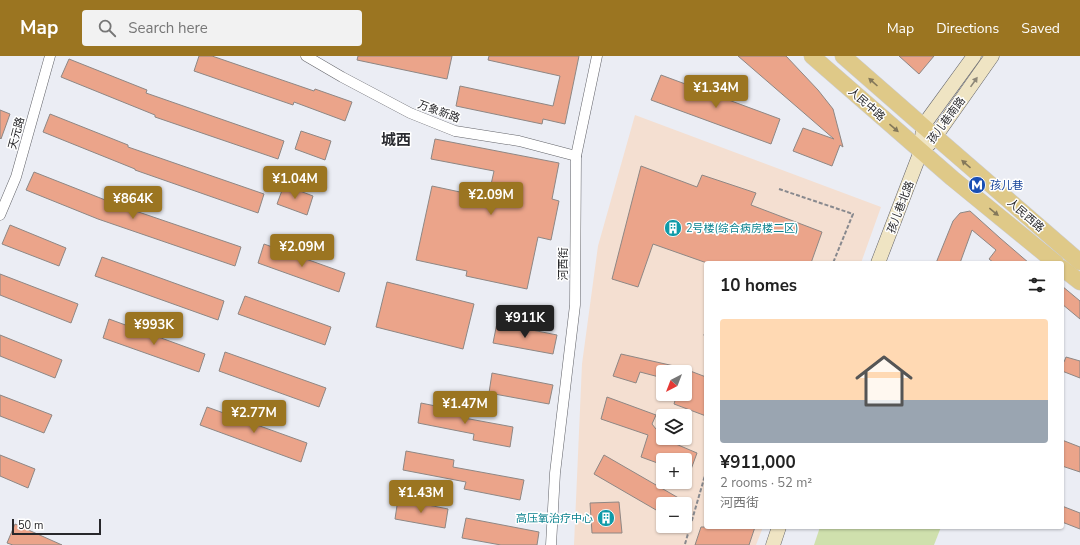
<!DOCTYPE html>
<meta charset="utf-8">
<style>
:root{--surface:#fff;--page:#f2f2f2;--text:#222;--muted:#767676;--accent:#9b7521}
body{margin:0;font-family:"Nunito Sans","Noto Sans SC",sans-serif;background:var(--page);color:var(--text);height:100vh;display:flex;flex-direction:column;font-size:15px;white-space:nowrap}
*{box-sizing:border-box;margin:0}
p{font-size:13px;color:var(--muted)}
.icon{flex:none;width:22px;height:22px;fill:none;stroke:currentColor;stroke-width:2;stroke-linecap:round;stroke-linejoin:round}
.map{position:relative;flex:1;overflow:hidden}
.side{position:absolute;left:704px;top:205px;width:360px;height:268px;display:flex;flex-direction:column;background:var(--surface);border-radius:4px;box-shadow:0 1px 3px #0004}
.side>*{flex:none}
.needle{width:26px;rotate:222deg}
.tools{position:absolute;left:656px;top:309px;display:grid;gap:8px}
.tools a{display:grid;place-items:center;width:36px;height:36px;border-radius:4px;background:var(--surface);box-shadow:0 1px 3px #0004;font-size:20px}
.scale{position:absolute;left:12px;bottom:10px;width:89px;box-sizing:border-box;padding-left:4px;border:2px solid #28282b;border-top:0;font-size:11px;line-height:14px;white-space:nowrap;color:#28282b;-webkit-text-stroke:3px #fff;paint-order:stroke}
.price{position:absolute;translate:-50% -34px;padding:0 9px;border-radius:4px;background:var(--accent);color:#fff;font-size:13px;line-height:26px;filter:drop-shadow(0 1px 2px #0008)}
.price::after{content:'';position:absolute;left:50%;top:24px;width:12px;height:9px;margin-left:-6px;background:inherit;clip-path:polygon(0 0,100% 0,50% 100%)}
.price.current{background:#222;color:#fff}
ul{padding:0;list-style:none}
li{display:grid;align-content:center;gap:8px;height:212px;padding:0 16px}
li span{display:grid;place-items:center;height:124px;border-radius:4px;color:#555}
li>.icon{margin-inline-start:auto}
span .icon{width:72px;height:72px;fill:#fffc;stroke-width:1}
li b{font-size:17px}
h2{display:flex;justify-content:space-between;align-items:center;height:48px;padding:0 16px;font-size:17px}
header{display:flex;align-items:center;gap:24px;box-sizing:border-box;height:56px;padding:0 20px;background:var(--accent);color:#fff}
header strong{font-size:19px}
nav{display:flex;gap:22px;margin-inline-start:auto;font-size:14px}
.search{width:280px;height:36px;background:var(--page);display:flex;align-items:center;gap:10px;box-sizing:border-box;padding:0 14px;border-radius:4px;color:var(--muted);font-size:15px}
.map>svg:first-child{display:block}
</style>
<header>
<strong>Map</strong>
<div class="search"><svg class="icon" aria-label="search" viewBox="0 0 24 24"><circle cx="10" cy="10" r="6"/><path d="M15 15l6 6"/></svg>Search here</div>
<nav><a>Map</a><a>Directions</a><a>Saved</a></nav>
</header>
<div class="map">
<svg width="1080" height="489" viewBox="0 0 1080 489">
<rect width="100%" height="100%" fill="#ebedf4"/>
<path fill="#f4dfd1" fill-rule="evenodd" d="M635,59L881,151L861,207H706V471H763L756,489H574L582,308L598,190ZM663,316H685V338H663ZM663,360H685V382H663ZM663,404H685V426H663ZM663,448H685V470H663Z"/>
<path fill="#cfe0ad" d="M820,471H941L934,489H814Z"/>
<g fill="#eba48a" stroke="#8e8784">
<path d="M199,0H212L314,35L315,33L352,46L345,65L294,46L293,49L194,15Z"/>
<path d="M358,0H452L447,23L357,4Z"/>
<path d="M489,0H579L565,68L543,63L542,68L456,50L460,30L553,50L560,20L488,4Z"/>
<path d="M738,0H786L818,34L833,53L843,91L840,89L832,110L793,95L803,72L834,83Z"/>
<path d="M899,0H934L919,18Z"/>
<path d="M69,3L147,34L146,37L284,85L278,103L155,61V59L61,21Z"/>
<path d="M661,19L780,63L771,88L651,44Z"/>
<path d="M0,54L10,58L1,83L0,82Z"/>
<path d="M50,58L128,89V91L264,138L258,157L135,114V113L43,76Z"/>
<path d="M301,75L331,85L325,104L295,93Z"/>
<path d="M435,83L559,107L552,143L559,145L551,184L538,181L527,233L466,220L467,215L416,204L432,130L488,142L494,115L431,103Z"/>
<path d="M641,110L697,131L702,119L756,137L751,149L822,176L811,207H707L653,188L638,231L612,223Z"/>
<path d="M34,116L118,149L241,191L235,210L98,163L26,134Z"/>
<path d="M284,129L313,140L307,159L277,148Z"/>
<path d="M970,155L1000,182L1029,207H994L989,203L996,194L972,174L960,207H936L953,165L960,157Z"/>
<path d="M10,169L66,192L59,210L2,188Z"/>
<path d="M264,188L345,217L339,236L258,207Z"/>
<path d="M102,201L224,245L218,264L95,220Z"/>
<path d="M0,218L78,248L71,267L0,239Z"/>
<path d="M387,226L474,248L463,293L376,271Z"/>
<path d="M1062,230L1080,245V263L1062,248Z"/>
<path d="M245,240L331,271L325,289L238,258Z"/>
<path d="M109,263L205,298L199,316L103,282Z"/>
<path d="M497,267L557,279L553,298L493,287Z"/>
<path d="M0,279L62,304L55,322L0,300Z"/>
<path d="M225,296L326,332L319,351L219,315Z"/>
<path d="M621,298L683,312L682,316H663V322L640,316L636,327L613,320Z"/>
<path d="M1066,301L1080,305V322L1062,315V306H1064Z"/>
<path d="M685,313L706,321V360L674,348L677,338H685Z"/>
<path d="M492,317L553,329L549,348L489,337Z"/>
<path d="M0,339L52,359L44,377L0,360Z"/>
<path d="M607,341L656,359L652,368L664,383L697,397L686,427H685V404H663V409L641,401L648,379L601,363Z"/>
<path d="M421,347L465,356L464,362L513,371L510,391L473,384L474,378L418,367Z"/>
<path d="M207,351L307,387L301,406L200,369Z"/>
<path d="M1062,384L1080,391V416L1062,410Z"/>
<path d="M406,395L454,404L453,411L524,424L520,444L464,433L466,426L403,414Z"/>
<path d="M0,399L35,413L28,432L0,420Z"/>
<path d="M604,399L689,448H663V458L594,418Z"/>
<path d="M398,443L448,453L445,472L395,463Z"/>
<path d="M619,446L622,477H592L590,447Z"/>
<path d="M1062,450L1080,457V473L1062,466Z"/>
<path d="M466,462L539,476L537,489H501L462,482Z"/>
<path d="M15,468L62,489H13L7,487Z"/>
<path d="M701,471H755L749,489H695Z"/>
</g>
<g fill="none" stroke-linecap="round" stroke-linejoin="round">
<defs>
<g id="minor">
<path d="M306,0L342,21L410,57L455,75L519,85L576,100"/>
<path d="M0,159L16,121L50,0"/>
<path d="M551,489L555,417L575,249L576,100L597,0"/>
</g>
<g id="secondary">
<path d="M929,88L935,81L992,0"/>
<path d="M878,207L921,95L923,70L974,0"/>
<path d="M773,489L779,471"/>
</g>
<g id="primary">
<path d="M812,0L952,122L1056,207"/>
<path d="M843,0L923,70L1080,206"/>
<path d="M1062,212L1080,226"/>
</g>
</defs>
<use href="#minor" stroke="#63646a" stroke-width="11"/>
<use href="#secondary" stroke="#63646a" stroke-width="15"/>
<use href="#primary" stroke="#cbcbcc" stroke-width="17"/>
<g stroke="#88898e" stroke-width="2" stroke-dasharray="4 2" stroke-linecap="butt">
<path d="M779,133L853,158L833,207"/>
<path d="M706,276L704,280L706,281"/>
<path d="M685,488L706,416"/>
</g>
<use href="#minor" stroke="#fff" stroke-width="10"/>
<use href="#secondary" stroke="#efe4c3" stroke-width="14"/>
<use href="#primary" stroke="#dfc988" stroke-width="16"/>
</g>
<defs><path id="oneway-solid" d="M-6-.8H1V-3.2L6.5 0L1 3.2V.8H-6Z"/></defs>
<g fill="#84785a">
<use href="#oneway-solid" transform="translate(873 26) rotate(-138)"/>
<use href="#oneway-solid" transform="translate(894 72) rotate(41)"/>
<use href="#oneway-solid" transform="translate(966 108) rotate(-139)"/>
<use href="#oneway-solid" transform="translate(994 156) rotate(39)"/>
</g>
<use fill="#8c8677" href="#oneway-solid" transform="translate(974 26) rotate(-55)"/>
<defs>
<symbol id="metro-disc" viewBox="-11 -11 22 22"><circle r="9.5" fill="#1a4fb4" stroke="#fff"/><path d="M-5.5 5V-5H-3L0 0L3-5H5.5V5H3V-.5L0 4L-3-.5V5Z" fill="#fff"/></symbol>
<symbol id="building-disc" viewBox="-11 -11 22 22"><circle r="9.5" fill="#0f9aa8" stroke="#fff"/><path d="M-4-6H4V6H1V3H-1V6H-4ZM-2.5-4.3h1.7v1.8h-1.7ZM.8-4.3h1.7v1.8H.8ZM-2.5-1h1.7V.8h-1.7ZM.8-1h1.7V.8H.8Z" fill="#fff"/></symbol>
</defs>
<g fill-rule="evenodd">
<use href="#metro-disc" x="967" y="119" width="20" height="20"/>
<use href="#building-disc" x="663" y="162" width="20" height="20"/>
<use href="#building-disc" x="596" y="452" width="20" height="20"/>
</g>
<g text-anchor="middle" stroke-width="3" stroke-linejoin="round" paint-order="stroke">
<g font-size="11" fill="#28282b" stroke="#fff">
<text transform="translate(867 48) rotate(41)" y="4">人民中路</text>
<text transform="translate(439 55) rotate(20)" y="4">万象新路</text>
<text transform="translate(946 64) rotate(-53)" y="4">孩儿巷南路</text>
<text transform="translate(16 77) rotate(-75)" y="4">天元路</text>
<text transform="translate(900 151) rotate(-69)" y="4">孩儿巷北路</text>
<text transform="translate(1026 159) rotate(41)" y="4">人民西路</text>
<text transform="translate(563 208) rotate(-90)" y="4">河西街</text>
</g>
<g font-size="11" fill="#164399" stroke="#fff" text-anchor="start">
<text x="990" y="133">孩儿巷</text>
</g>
<g font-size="11" fill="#0d838f" stroke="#fff" text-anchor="start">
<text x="686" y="176">2号楼(综合病房楼二区)</text>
<text x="593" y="466" text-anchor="end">高压氧治疗中心</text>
</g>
<g font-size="15" font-weight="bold" fill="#2b2c31" stroke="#fff">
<text x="396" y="89">城西</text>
</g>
</g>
</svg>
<div class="tools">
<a><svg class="needle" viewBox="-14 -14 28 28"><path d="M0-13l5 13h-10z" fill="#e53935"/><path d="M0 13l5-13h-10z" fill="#767676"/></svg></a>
<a><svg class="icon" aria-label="layers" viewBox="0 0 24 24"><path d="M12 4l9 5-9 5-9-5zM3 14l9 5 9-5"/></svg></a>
<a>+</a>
<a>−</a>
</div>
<div class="scale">50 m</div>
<b class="price" style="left:716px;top:53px">¥1.34M</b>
<b class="price" style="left:295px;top:144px">¥1.04M</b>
<b class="price" style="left:491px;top:160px">¥2.09M</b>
<b class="price" style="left:133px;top:164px">¥864K</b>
<b class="price" style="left:302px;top:212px">¥2.09M</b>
<b class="price current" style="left:525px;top:283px">¥911K</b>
<b class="price" style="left:154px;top:290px">¥993K</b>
<b class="price" style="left:465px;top:369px">¥1.47M</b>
<b class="price" style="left:254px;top:378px">¥2.77M</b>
<b class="price" style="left:421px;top:458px">¥1.43M</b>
<section class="side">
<h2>10 homes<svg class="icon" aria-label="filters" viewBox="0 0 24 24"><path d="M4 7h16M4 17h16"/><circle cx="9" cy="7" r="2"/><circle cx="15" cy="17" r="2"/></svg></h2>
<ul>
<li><span style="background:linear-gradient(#ffd9b3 65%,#9aa5b1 0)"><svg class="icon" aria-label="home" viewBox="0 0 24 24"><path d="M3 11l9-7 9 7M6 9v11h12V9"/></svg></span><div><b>¥911,000</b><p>2 rooms · 52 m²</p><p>河西街</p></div></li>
</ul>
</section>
</div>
